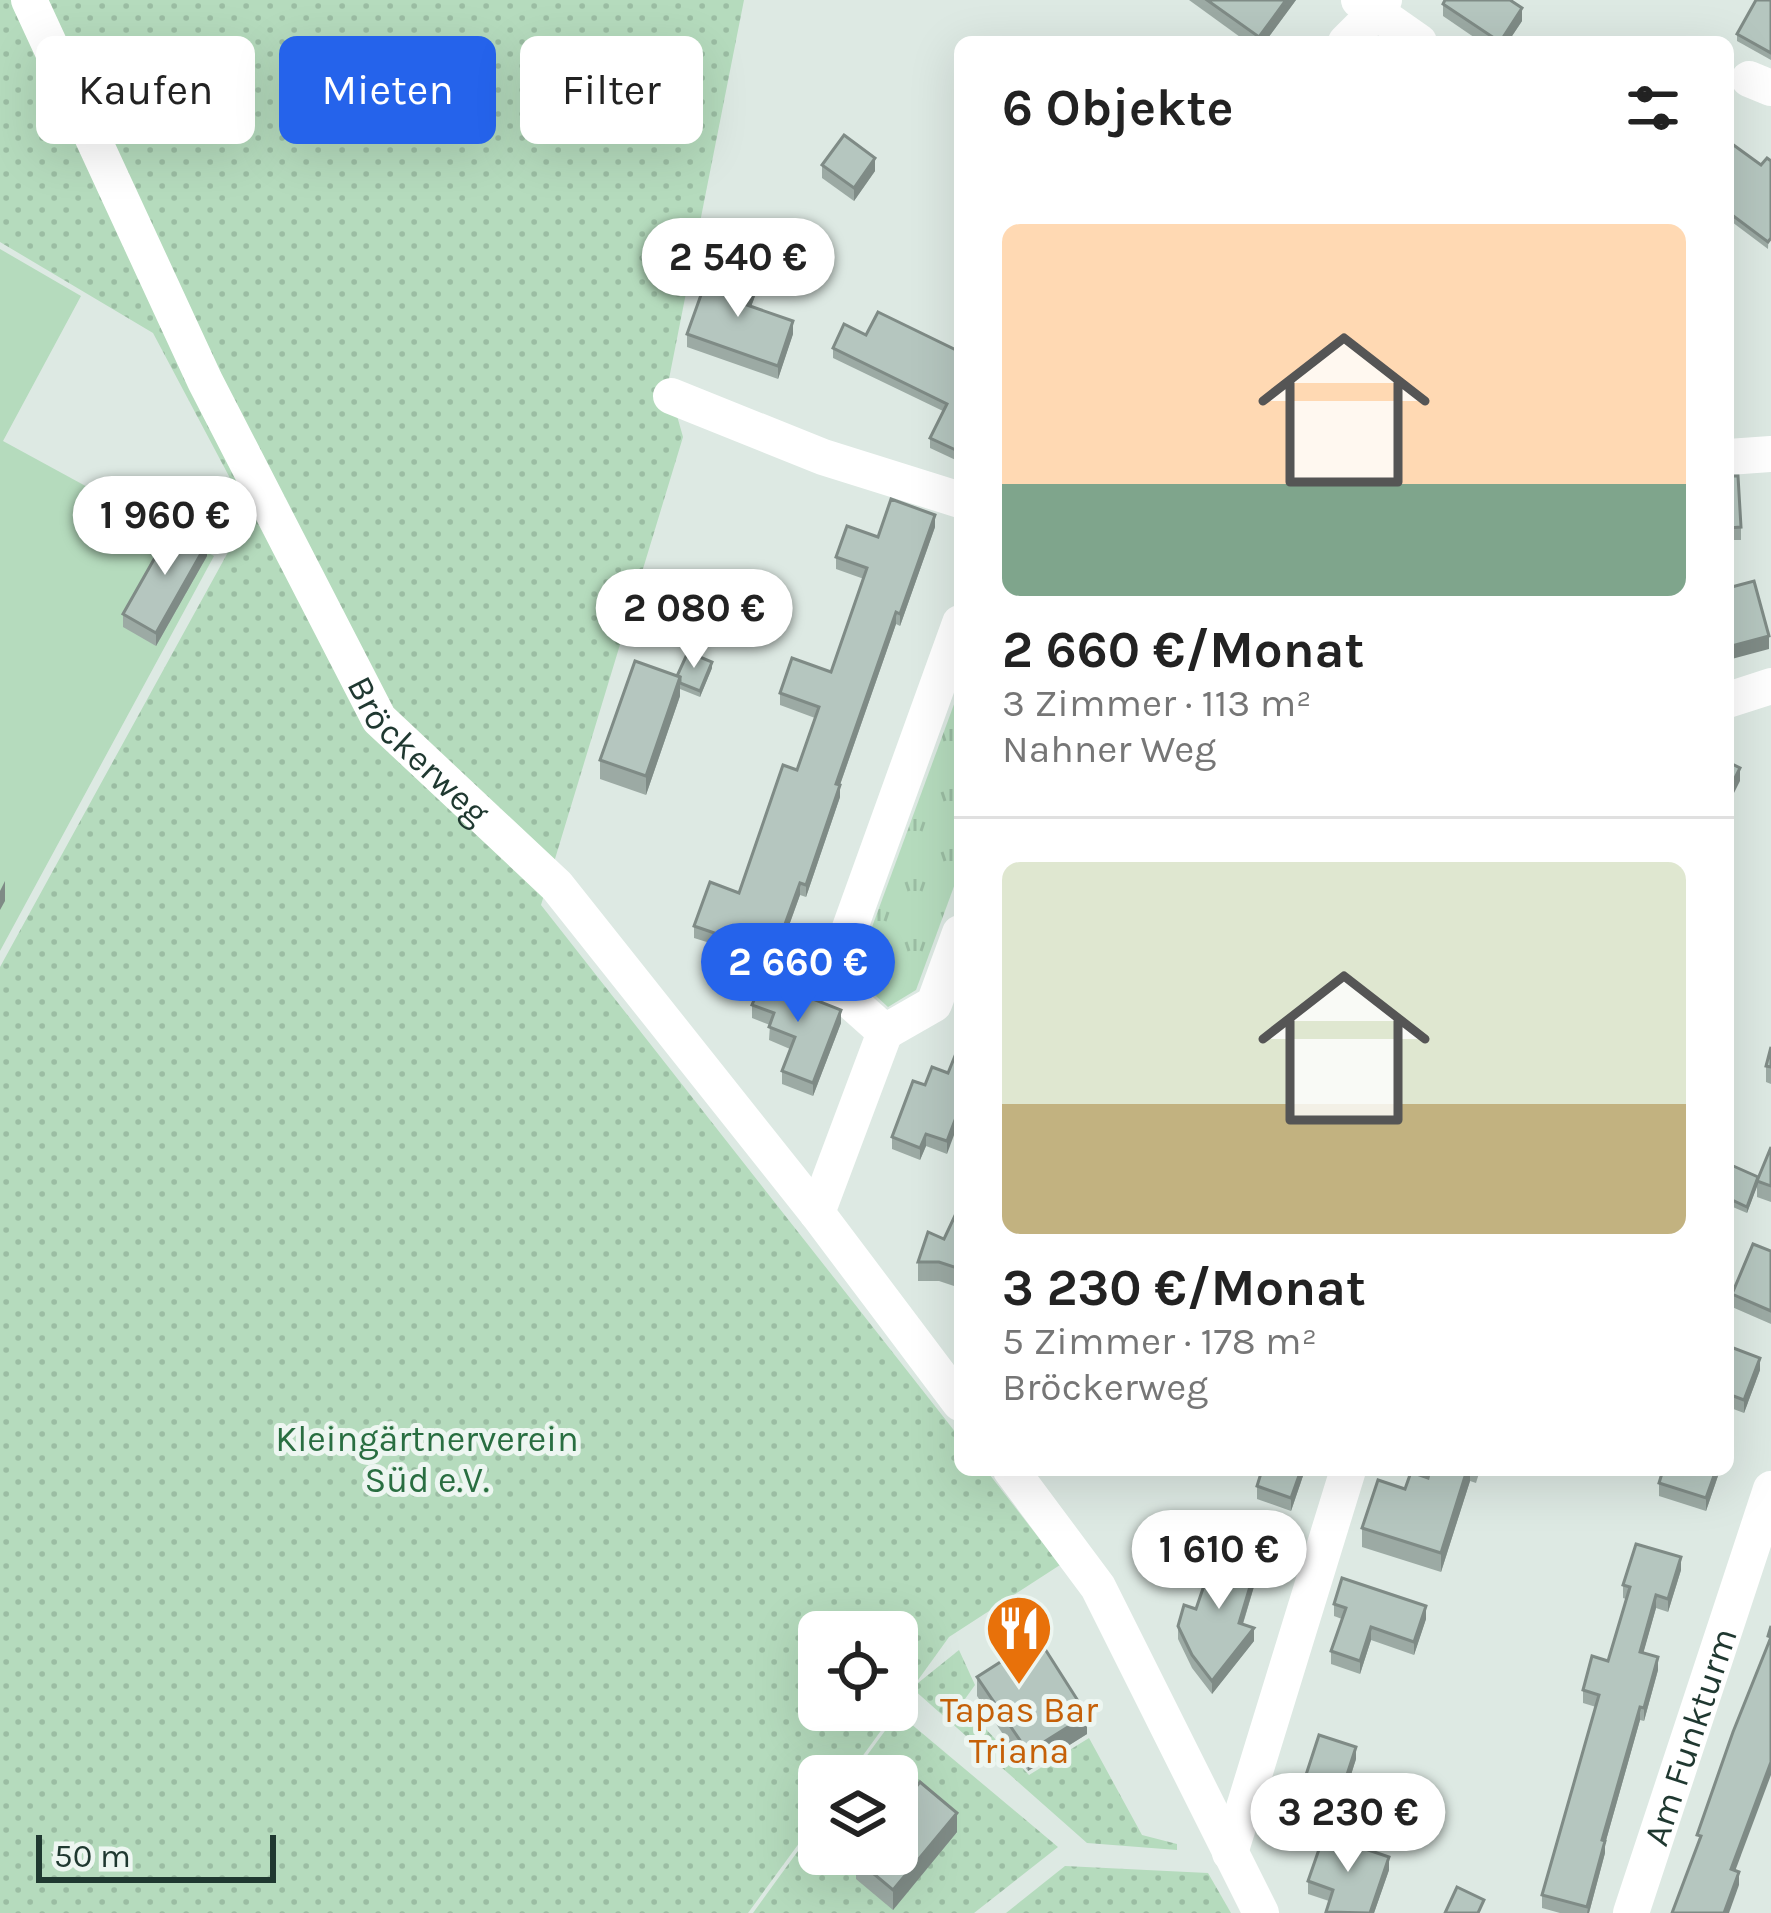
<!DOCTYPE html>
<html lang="de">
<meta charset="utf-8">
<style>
:root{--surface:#fff;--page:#f6f6f6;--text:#222;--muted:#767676;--line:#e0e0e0;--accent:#2563eb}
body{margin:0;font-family:Karla,sans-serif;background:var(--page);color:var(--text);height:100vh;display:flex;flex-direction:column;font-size:45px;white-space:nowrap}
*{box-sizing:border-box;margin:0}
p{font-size:39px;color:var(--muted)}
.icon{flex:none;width:66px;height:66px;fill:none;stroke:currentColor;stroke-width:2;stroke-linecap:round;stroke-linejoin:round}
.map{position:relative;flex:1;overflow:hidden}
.details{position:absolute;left:954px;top:36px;width:780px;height:1440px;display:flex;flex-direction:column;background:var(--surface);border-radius:18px;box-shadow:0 12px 48px #0002}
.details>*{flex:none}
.top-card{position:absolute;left:36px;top:36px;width:738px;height:108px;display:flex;gap:24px}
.buttons{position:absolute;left:798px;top:1611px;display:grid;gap:24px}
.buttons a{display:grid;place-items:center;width:120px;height:120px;border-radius:18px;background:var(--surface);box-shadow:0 12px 48px #0002;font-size:60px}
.scale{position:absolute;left:36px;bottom:30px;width:240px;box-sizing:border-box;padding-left:12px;border:6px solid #1f3830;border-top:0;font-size:33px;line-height:42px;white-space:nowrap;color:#1f3830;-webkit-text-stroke:9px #edf6f1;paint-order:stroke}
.price{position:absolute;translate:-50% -102px;padding:0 27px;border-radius:42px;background:#fff;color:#222;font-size:39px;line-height:78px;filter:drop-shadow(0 3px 6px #0008)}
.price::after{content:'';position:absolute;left:50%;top:72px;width:36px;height:27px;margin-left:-18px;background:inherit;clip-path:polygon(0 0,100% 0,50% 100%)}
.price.active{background:var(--accent);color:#fff}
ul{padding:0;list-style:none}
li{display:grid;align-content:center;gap:24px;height:636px;padding:0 48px}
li+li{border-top:3px solid var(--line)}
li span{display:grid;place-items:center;height:372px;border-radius:18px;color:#555}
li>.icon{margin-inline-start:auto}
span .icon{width:216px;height:216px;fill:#fffc;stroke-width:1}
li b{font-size:51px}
h2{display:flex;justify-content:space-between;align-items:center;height:144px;padding:0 48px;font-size:51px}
.chip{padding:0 42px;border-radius:18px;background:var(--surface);box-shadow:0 12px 48px #0002;font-size:42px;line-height:108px}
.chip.active{background:var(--accent);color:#fff}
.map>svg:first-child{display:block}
</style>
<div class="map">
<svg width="1771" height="1913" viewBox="0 0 1771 1913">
<defs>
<pattern id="grass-tufts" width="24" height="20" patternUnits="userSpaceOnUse" patternTransform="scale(3)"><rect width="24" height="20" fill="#b5dbbd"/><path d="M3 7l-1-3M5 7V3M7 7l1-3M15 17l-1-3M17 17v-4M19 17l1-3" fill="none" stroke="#9bbda3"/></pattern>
<pattern id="garden-dots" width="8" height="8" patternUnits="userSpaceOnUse" patternTransform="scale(3)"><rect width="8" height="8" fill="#b5dbbd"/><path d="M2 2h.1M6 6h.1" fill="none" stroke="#9bbda3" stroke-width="1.8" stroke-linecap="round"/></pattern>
</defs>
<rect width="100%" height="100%" fill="#dde9e3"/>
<path fill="url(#grass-tufts)" d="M960,688V870L916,990L888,1007L854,976Z"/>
<g fill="url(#garden-dots)">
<path d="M0,0H744L668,384L683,437L541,905L960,1438V1470H986L1060,1565L949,1637L913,1687L959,1650L975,1685L965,1699L983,1726L1029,1775L1089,1738L1142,1835L1177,1844V1850L1087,1843L913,1689L897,1709V1632H819V1710H896L848,1776H819V1816L748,1913H0V967L249,514L153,333L0,242Z"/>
<path d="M898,1713L1058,1847L974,1913H753L819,1822V1854H876L856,1879L957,1833L897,1829V1776H852Z"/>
<path d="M1065,1866L1208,1873L1231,1913H1006Z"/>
</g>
<path fill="#b5dbbd" d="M0,249L81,296L3,441L214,556L0,951Z"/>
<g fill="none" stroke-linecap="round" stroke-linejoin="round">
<g stroke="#fff" stroke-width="36">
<path id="s1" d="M29,0L205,381L379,719L557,886L817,1213L960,1403"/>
<path d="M1359,0L1419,42"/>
<path d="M1346,42L1375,13L1384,0"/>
<path d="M1749,79L1771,88"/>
<path d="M671,396L823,457L960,500"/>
<path d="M1728,457L1771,454"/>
<path d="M960,623L830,983L885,1032L934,1004L960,933"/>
<path d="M1728,700L1771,686"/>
<path d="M817,1213L885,1032"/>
<path d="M1011,1470L1098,1587L1261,1913"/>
<path d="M1230,1853L1348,1470"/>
<path id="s2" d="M1631,1913L1771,1489"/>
</g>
</g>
<g fill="#9caaa4">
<path d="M1189,0H1296L1265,42H1247Z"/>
<path d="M1771,0V60L1737,41V34Z"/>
<path d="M1443,4L1522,21L1508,42H1481L1443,16Z"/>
<path d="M1728,141L1761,165L1771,161L1768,249L1728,219Z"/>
<path d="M822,165L875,171L854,201L822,178Z"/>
<path d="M755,296L751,306L793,334L778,379L687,347V334Z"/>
<path d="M866,335L960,352V462L930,448V438L943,411L833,358V348Z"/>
<path d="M1728,476L1741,527V540H1728Z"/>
<path d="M935,527L900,626L896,624L840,785V797L806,897L800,895L771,976L841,1023L813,1096L782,1084V1071L790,1049L769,1040L770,1025L752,1018V1005L763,978L724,964L726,948L694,938V926L739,893L797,770L815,718L780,705V693L831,672L864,579L836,569V557L878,537Z"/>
<path d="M207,556L156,646L123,627V614Z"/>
<path d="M712,668L700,697L680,689V696L646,795L600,779V760L677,676Z"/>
<path d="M1771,1047V1084L1766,1082V1066Z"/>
<path d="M948,1073L947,1154L926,1146L920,1160L892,1149V1137L925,1085Z"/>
<path d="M1771,1147V1202L1757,1197V1186L1747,1213L1728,1205V1173L1758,1177Z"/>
<path d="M960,1205V1288L939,1281H918V1262L944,1239Z"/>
<path d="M1771,1251V1324L1732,1307V1294Z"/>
<path d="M1728,1346L1760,1370L1744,1413L1728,1407Z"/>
<path d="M1305,1470L1291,1511L1257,1499V1486Z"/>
<path d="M1430,1470H1480L1476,1483L1470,1481L1441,1572L1362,1547V1528L1405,1489L1428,1478Z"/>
<path d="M1720,1470L1706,1511L1659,1496V1483Z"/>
<path d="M1681,1570L1668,1612L1656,1608L1643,1653L1658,1670L1644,1721L1640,1720L1605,1844V1853L1589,1913H1560L1542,1908V1895L1596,1707L1583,1703V1690L1608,1661L1626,1599L1623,1598V1585Z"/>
<path d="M1258,1573L1243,1624L1254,1641L1212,1694L1192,1668L1178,1639V1626L1196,1609Z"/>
<path d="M1334,1604L1426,1619L1414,1655L1371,1640L1360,1674L1331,1664V1651L1342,1619L1334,1616Z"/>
<path d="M977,1677L1087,1734L1028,1771L977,1696Z"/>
<path d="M1356,1759L1341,1806L1304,1794V1781Z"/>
<path d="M957,1832L893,1910L856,1879V1859Z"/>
<path d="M1389,1870L1374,1913H1326L1329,1901L1308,1894V1881Z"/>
</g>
<g fill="#7f8b86">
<path d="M1286,0H1296L1265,42H1259V37Z"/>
<path d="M1522,8V21L1508,42H1500Z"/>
<path d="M875,158V171L854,201V188Z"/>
<path d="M755,283V296L747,318V305Z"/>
<path d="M793,321V334L778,379V366Z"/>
<path d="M935,515V527L900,626V614Z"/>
<path d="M207,543V556L156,646V633Z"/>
<path d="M896,612V624L836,796V784Z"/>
<path d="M1769,636V649L1728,660V647Z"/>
<path d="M712,662V668L700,697V691Z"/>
<path d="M680,677V696L646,795V776Z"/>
<path d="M1740,768V781L1728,805V792Z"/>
<path d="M840,785V797L806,897V885Z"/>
<path d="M5,881V901L0,910V891Z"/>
<path d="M800,883V895L769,980V968Z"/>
<path d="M841,1010V1023L813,1096V1083Z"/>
<path d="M960,1107V1119L947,1154V1141Z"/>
<path d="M926,1134V1146L920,1160V1148Z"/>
<path d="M1758,1177V1184L1747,1213V1207Z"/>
<path d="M1760,1358V1370L1744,1413V1400Z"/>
<path d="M1301,1470H1305L1291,1511V1498Z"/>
<path d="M1467,1470H1470V1481L1441,1572V1553Z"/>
<path d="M1716,1470H1720L1706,1511V1498Z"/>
<path d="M1681,1557V1570L1668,1612V1599Z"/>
<path d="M1258,1560V1573L1239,1636V1623Z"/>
<path d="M1656,1595V1608L1640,1665V1652Z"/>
<path d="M1426,1606V1619L1414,1655V1642Z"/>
<path d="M1371,1627V1640L1360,1674V1661Z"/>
<path d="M1254,1628V1641L1212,1694V1681Z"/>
<path d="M1658,1657V1670L1644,1721V1708Z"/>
<path d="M1640,1707V1720L1605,1844V1853L1589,1913H1587L1602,1840Z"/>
<path d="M1087,1715V1734L1028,1771V1752Z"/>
<path d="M1356,1747V1759L1341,1806V1793Z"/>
<path d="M1771,1762V1775L1731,1882V1869Z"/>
<path d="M957,1813V1832L893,1910V1890Z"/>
<path d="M1389,1857V1870L1374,1913H1370Z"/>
<path d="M1739,1872V1885L1729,1913H1724Z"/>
</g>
<g fill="#b5c6bf" stroke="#7f8b86" stroke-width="3">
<path d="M1207,0H1286L1259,37Z"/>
<path d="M1445,0H1510L1522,8L1500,42L1443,4Z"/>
<path d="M1756,0H1771V53L1737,34Z"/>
<path d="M844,135L875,158L854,188L822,165Z"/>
<path d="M1728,141L1761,165L1767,158L1771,161V238L1768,242L1728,212Z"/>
<path d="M711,267L755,283L747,305L793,321L778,366L687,334Z"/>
<path d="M878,312L960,352V452L930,438L947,404L833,348L844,324L866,335Z"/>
<path d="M1728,476H1738L1741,527L1728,528Z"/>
<path d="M891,499L935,515L900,614L896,612L836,784L840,785L806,885L800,883L769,968L724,952L729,938L694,926L710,882L739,893L783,765L797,770L819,707L780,693L792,658L831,672L867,568L836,557L847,526L878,537Z"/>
<path d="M174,524L207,543L156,633L123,614Z"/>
<path d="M1754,581L1769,636L1728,647V588Z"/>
<path d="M688,652L712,662L700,691L680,683V677L677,676Z"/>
<path d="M635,661L680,677L646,776L600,760Z"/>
<path d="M1728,762L1740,768L1728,792Z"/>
<path d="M765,974L798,986L795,992L841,1010L813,1083L782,1071L795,1037L769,1027L774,1013L752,1005Z"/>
<path d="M959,1046L960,1107L947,1141L926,1134L920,1148L892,1137L913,1081L925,1085L932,1067L948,1073Z"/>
<path d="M1771,1047V1067L1766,1066Z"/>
<path d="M1771,1147V1186L1757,1181Z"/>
<path d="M1731,1165L1758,1177L1747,1207L1728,1198V1173Z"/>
<path d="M960,1205V1269L939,1262H918L928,1232L944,1239Z"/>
<path d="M1753,1244L1771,1251V1311L1732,1294Z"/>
<path d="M1728,1346L1760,1358L1744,1400L1728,1394Z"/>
<path d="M1262,1470H1301L1291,1498L1257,1486Z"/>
<path d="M1430,1470H1467L1441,1553L1362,1528L1378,1480L1405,1489L1411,1472L1428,1478Z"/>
<path d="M1663,1470H1716L1706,1498L1659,1483Z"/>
<path d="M1636,1544L1681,1557L1668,1599L1656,1595L1640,1652L1658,1657L1644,1708L1640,1707L1602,1840L1605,1841L1587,1907L1542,1895L1599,1695L1583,1690L1592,1656L1608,1661L1630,1587L1623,1585Z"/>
<path d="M1217,1547L1258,1560L1239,1623L1254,1628L1212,1681L1192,1655L1178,1626L1184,1605L1196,1609Z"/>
<path d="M1342,1578L1426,1606L1414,1642L1371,1627L1360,1661L1331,1651L1346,1608L1334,1604Z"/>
<path d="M1771,1626V1762L1731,1869L1739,1872L1724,1913H1672L1701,1836L1697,1835L1733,1732L1771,1637L1768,1636Z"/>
<path d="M1038,1638L1087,1715L1028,1752L977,1677Z"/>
<path d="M1319,1735L1356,1747L1341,1793L1304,1781Z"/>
<path d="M920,1782L957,1813L893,1890L856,1859L860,1854H897V1810Z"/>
<path d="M1324,1835L1389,1857L1370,1913L1326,1912L1333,1890L1308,1881Z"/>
<path d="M1457,1887L1484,1900L1478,1913H1445Z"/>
</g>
<defs>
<symbol id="restaurant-pin" viewBox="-11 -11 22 30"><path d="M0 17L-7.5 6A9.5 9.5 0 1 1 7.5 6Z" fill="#e8710a" stroke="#edf6f1"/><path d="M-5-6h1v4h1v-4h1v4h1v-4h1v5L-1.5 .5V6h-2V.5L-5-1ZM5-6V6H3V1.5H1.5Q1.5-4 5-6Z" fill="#fff"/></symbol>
</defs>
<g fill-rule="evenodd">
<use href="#restaurant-pin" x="981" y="1590" width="76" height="104"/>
</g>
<g text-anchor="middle" stroke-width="10" stroke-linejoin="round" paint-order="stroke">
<g font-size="36" fill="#1f3830" stroke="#edf6f1">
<text dy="13" stroke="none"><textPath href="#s1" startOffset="849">Bröckerweg</textPath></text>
<text dy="13" stroke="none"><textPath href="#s2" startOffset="186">Am Funkturm</textPath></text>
</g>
<g font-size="36" fill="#296e41" stroke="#edf6f1">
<text x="427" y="1451">Kleingärtnerverein<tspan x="427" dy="41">Süd e.V.</tspan></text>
</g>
<g font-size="36" fill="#c56008" stroke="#edf6f1">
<text x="1019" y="1722">Tapas Bar<tspan x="1019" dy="41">Triana</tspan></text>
</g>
</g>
</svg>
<div class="buttons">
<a><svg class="icon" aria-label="locate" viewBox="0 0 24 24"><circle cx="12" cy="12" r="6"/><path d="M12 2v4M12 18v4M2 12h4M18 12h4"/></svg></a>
<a><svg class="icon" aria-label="layers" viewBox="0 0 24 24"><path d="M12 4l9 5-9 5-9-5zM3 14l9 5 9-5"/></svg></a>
</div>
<div class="scale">50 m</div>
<b class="price" style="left:738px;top:320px">2 540 €</b>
<b class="price" style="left:165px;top:578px">1 960 €</b>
<b class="price" style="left:694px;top:671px">2 080 €</b>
<b class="price active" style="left:798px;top:1025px">2 660 €</b>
<b class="price" style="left:1219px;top:1612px">1 610 €</b>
<b class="price" style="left:1348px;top:1875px">3 230 €</b>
<div class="top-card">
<a class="chip">Kaufen</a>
<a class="chip active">Mieten</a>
<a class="chip">Filter</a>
</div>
<section class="details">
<h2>6 Objekte<svg class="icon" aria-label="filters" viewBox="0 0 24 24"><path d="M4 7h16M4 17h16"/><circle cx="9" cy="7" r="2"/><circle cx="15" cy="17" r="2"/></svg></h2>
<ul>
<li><span style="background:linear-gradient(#ffd9b3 70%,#7fa58c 0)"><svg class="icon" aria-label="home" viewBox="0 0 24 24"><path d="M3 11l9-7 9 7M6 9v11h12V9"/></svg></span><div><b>2 660 €/Monat</b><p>3 Zimmer · 113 m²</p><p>Nahner Weg</p></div></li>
<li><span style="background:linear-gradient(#dfe7d0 65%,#c2b280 0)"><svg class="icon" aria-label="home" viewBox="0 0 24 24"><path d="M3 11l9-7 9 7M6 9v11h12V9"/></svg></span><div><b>3 230 €/Monat</b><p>5 Zimmer · 178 m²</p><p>Bröckerweg</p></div></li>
</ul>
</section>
</div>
